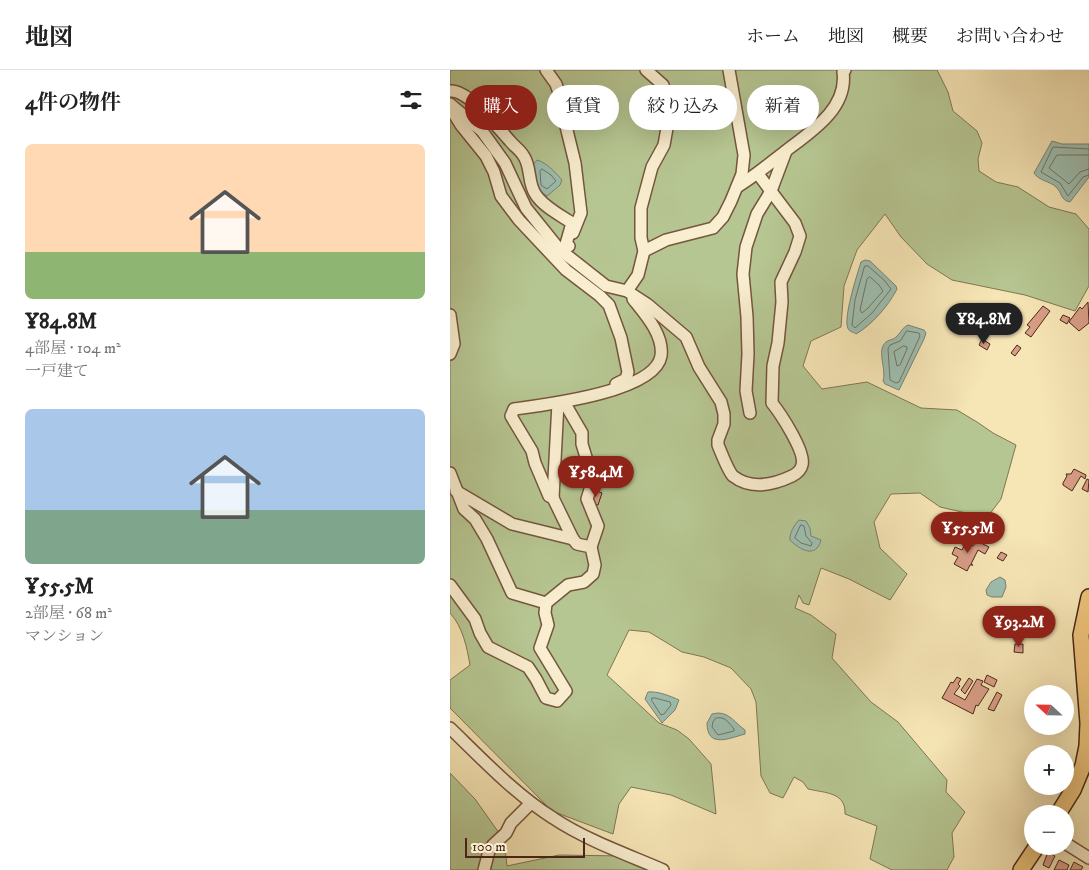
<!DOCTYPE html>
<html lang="ja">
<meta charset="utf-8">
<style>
:root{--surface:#fff;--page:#f2f2f2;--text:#222;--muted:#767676;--line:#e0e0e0;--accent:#8f2418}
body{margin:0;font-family:"IM FELL DW Pica","Noto Serif JP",serif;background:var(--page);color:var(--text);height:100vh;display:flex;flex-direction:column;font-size:19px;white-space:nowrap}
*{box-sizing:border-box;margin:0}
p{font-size:16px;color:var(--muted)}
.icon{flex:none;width:28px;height:28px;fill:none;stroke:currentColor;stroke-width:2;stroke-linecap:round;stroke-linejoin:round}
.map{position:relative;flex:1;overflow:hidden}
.panel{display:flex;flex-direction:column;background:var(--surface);width:450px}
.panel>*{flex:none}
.hud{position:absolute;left:15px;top:15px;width:475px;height:45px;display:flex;gap:10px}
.needle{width:32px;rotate:292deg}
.buttons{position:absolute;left:574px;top:615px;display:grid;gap:10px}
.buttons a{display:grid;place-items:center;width:50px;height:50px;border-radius:50%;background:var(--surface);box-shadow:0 5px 20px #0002;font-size:25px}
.scale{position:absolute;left:15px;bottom:12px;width:120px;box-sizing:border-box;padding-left:5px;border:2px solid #4a2717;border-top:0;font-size:14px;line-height:18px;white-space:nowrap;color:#4a2717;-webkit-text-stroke:4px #f9eecf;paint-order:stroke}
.price{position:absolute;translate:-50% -42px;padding:0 11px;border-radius:18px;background:var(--accent);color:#fff;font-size:16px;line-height:32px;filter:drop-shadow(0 1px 2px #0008)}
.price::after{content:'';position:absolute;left:50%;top:30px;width:15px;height:11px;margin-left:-8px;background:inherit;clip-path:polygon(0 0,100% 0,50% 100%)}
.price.active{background:#222;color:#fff}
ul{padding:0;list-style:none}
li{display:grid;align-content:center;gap:10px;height:265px;padding:0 25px}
li span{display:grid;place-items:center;height:155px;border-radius:8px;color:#555}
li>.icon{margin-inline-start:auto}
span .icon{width:90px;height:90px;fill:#fffc;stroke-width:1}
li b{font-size:21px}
h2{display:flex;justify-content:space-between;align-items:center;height:60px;padding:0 25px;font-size:21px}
.pill{padding:0 18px;border-radius:22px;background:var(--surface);box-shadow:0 5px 20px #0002;font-size:18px;line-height:45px}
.pill.active{background:var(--accent);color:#fff}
header{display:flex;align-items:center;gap:30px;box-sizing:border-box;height:70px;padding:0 25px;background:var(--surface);border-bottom:1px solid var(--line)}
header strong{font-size:24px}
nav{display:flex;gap:28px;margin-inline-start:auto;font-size:18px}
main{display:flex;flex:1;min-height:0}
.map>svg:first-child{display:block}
</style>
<header>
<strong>地図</strong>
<nav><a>ホーム</a><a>地図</a><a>概要</a><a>お問い合わせ</a></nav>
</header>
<main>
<section class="panel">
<h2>4件の物件<svg class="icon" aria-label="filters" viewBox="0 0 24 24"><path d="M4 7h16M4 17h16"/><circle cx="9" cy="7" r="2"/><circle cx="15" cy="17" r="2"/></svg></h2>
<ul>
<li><span style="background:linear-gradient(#ffd9b3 70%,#8fb573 0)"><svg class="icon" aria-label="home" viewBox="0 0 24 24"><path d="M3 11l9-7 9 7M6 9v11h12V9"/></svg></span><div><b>¥84.8M</b><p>4部屋 · 104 m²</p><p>一戸建て</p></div></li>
<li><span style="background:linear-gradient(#a9c7e8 65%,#7fa58c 0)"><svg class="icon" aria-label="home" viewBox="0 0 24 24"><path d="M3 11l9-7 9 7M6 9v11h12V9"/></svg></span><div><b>¥55.5M</b><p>2部屋 · 68 m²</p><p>マンション</p></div></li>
</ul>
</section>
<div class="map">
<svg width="639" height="800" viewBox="0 0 639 800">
<rect width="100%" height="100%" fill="#f6e5b5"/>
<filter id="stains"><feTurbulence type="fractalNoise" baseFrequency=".004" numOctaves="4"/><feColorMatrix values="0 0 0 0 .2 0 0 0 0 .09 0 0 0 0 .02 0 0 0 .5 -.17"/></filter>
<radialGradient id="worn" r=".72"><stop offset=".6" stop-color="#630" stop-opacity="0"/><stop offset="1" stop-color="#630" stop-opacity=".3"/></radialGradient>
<g fill="#b6c692" stroke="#807654">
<path d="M0,0H487L498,22L503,41L527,61L532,73L528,89L529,101L546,112L568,117L599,137L626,144L639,159V216L625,241L575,225L502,210L477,194L451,167L435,144L407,180L394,216L391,257L361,271L353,296L372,319L417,312L471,338L507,340L527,352L543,363L566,375L551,429L539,445H525L490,437L470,423L441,424L424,452L430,478L457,504L440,530L399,509L371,498L359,535L353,533L349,525L345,538L361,545L386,564L382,588L421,632L448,652L497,710L496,722L515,742L502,763L504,787L497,800H442L420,789L427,756L395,744C396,722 375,723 358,719L353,712L344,707L333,728L320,723L311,706L306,632L301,619L281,598L254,587L232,582L199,562L179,560L157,605L209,653L227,660L239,669L261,694L266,744L221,725L181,717L169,734L163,764L102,741L0,638V610L20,595C17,578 13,557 0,543Z"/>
<path d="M0,703L25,729L54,770L57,796L109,785L172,786L203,800H0Z"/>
</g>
<g fill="#9dbfb1" stroke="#7c8273">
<path d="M602,71L612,74H639V107L620,132C610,130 612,122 606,117C600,111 589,111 584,103Z"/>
<path d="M87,90C97,93 105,102 112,110L110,115L97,126L86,118L83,95Z"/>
<path d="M415,190L420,191L446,216L447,219C439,235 422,255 406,264C405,263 399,261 399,260C391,253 408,202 411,192Z"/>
<path d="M458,255L474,260L476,263L474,269L449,320L435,314L433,311C437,300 426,280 436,272C440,269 444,270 447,266C452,261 452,258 458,255Z"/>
<path d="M349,450L356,451L360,458L361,466L371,470C366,489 350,480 340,470C339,464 344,455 349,450Z"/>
<path d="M550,507L555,510L556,517L552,527H542L537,525L536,520L541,512Z"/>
<path d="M198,622C208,621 220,626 229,630L225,640L212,653L195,629Z"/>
<path d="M268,643C280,643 286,654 295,660V664C280,668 257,679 257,653L262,644Z"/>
</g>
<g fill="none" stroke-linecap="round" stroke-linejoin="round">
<g stroke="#747364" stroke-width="1">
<path d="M639,79L603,77L591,102L610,113L618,126L633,107L639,105"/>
<path d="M639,85H607L599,98L619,114L630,102L639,99"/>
<path d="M92,99L101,105L106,111L97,119L91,115L90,102Z"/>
<path d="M415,196H418L434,210L441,219L422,243L405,258L402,255L405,230Z"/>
<path d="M420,207L429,215L433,221L418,238L412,243L410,240L417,209Z"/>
<path d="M457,261L469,263L470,266L449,312L446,313L440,310L438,279L440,275L450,271Z"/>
<path d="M454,276L457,277V279L450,295L447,296L444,282Z"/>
<path d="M351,455L354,456L356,466L362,473L361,476L351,473L345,468Z"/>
<path d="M202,628H205L220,632L221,635L214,644L211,645L202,631Z"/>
<path d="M266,648C275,646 278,652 284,659V661L268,665L262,657L263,652Z"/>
</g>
</g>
<g fill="#d99e87" stroke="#4a2717">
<path d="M638,232L639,253L629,261L619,252L630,237L632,239Z"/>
<path d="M593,236L600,241L581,267L575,263L580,257L577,255Z"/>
<path d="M613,245L620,248L617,254L610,250Z"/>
<path d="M532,269L540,274L537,280L529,275Z"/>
<path d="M567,275L571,278L565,286L561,283Z"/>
<path d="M624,399L636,405L635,409L631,406L622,421L613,415V413L617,406L616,404H621Z"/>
<path d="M637,409L639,410L638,422L632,419Z"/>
<path d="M144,420L152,423L148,435L140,433Z"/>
<path d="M527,471L539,477L535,484L528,480L521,494L523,495H520L517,501L504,494L508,487L502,484L505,477L512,480L515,474L516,475L518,473L523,476Z"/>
<path d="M551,482L557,485L553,491L547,488Z"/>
<path d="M565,574H573V583L564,582Z"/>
<path d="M537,605L547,610L544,617L534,612Z"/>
<path d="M507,607L511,609L508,614L510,616L504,624L515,630L527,609L533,611L531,615L539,619L528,636L526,635L523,644L492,628L501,612L503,613Z"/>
<path d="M519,608L523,611L515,624L511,620Z"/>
<path d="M547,622L552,625L544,641L538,639Z"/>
<path d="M598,782L605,786L599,798L593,795Z"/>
<path d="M609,790L619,795L617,800H604Z"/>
<path d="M624,792L633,797L631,800H620Z"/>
</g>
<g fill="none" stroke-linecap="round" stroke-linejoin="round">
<defs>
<g id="minor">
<path d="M96,0L106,14L110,26L112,40L125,93L131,143L123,163"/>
<path d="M0,21C18,19 48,58 60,71C64,76 70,80 73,85C82,97 77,113 86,125C94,137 110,145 122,153L116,174L119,176"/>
<path d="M0,34L32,61L55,93L76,138L109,179L156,216L177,221L197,234L236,267L249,297L271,332L274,344V354L268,370V375C271,382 278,401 283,406C301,420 323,415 342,406C346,404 351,400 352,395C356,382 330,343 322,333L323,296L328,273L332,232L331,212L345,182L350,166L345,153L308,104"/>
<path d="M1,39L11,55L36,86L44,102L51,126L69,150L116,200L150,226L159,235L171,268L178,302L176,309L166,314"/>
<path d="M287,117C305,106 320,93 337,80C362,61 398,38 393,2L395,0"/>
<path d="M194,181L191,168V138L202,97L214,75L220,41L213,15L196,0"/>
<path d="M177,221L188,205L194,181L216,170L263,158L273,147L281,131L292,104L294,85L279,0"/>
<path d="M0,245L4,274L0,284"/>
<path d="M114,332L132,363V374L143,410L137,429L148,456L141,477"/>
<path d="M300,343L296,321L298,284L297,247L293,204L296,177L307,144L321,121L336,81"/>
<path d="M0,403L14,439L25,449L37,469L62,523L96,533L118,515L134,512L143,504L145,495L141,477L127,474L123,469"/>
<path d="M6,421L62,454L123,469L103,428L99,426L85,393L82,381L61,346L64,339C94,335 205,322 211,286C214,265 195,244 183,229"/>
<path d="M103,428L108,333"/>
<path d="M0,515L25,549L30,563L38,577L78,597L86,609L96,628L107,631L116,621L90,578L98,555L95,543L96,533"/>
<path d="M0,658C32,689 65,724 103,748C136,770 176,784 213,800"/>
<path d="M615,773L639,788"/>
<path d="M34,800L39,781L43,775L56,763L61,753L81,733"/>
</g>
<g id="major">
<path d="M608,744L623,720L633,696L637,676L638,653L631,565L639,527"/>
<path d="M571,800L587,776"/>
</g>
</defs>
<use href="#minor" stroke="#75563e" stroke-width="14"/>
<use href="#major" stroke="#4a2717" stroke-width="18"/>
<use href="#minor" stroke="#f9eecf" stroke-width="11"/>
<use href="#major" stroke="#ebc27a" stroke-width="15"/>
</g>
<rect width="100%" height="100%" filter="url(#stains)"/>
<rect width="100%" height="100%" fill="url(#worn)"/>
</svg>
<div class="buttons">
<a><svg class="needle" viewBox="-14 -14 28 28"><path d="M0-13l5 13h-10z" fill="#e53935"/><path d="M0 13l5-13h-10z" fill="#767676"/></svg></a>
<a>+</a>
<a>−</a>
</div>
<div class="scale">100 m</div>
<b class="price active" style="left:534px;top:275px">¥84.8M</b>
<b class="price" style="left:146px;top:428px">¥58.4M</b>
<b class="price" style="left:518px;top:484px">¥55.5M</b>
<b class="price" style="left:569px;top:578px">¥93.2M</b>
<div class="hud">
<a class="pill active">購入</a>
<a class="pill">賃貸</a>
<a class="pill">絞り込み</a>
<a class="pill">新着</a>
</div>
</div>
</main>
